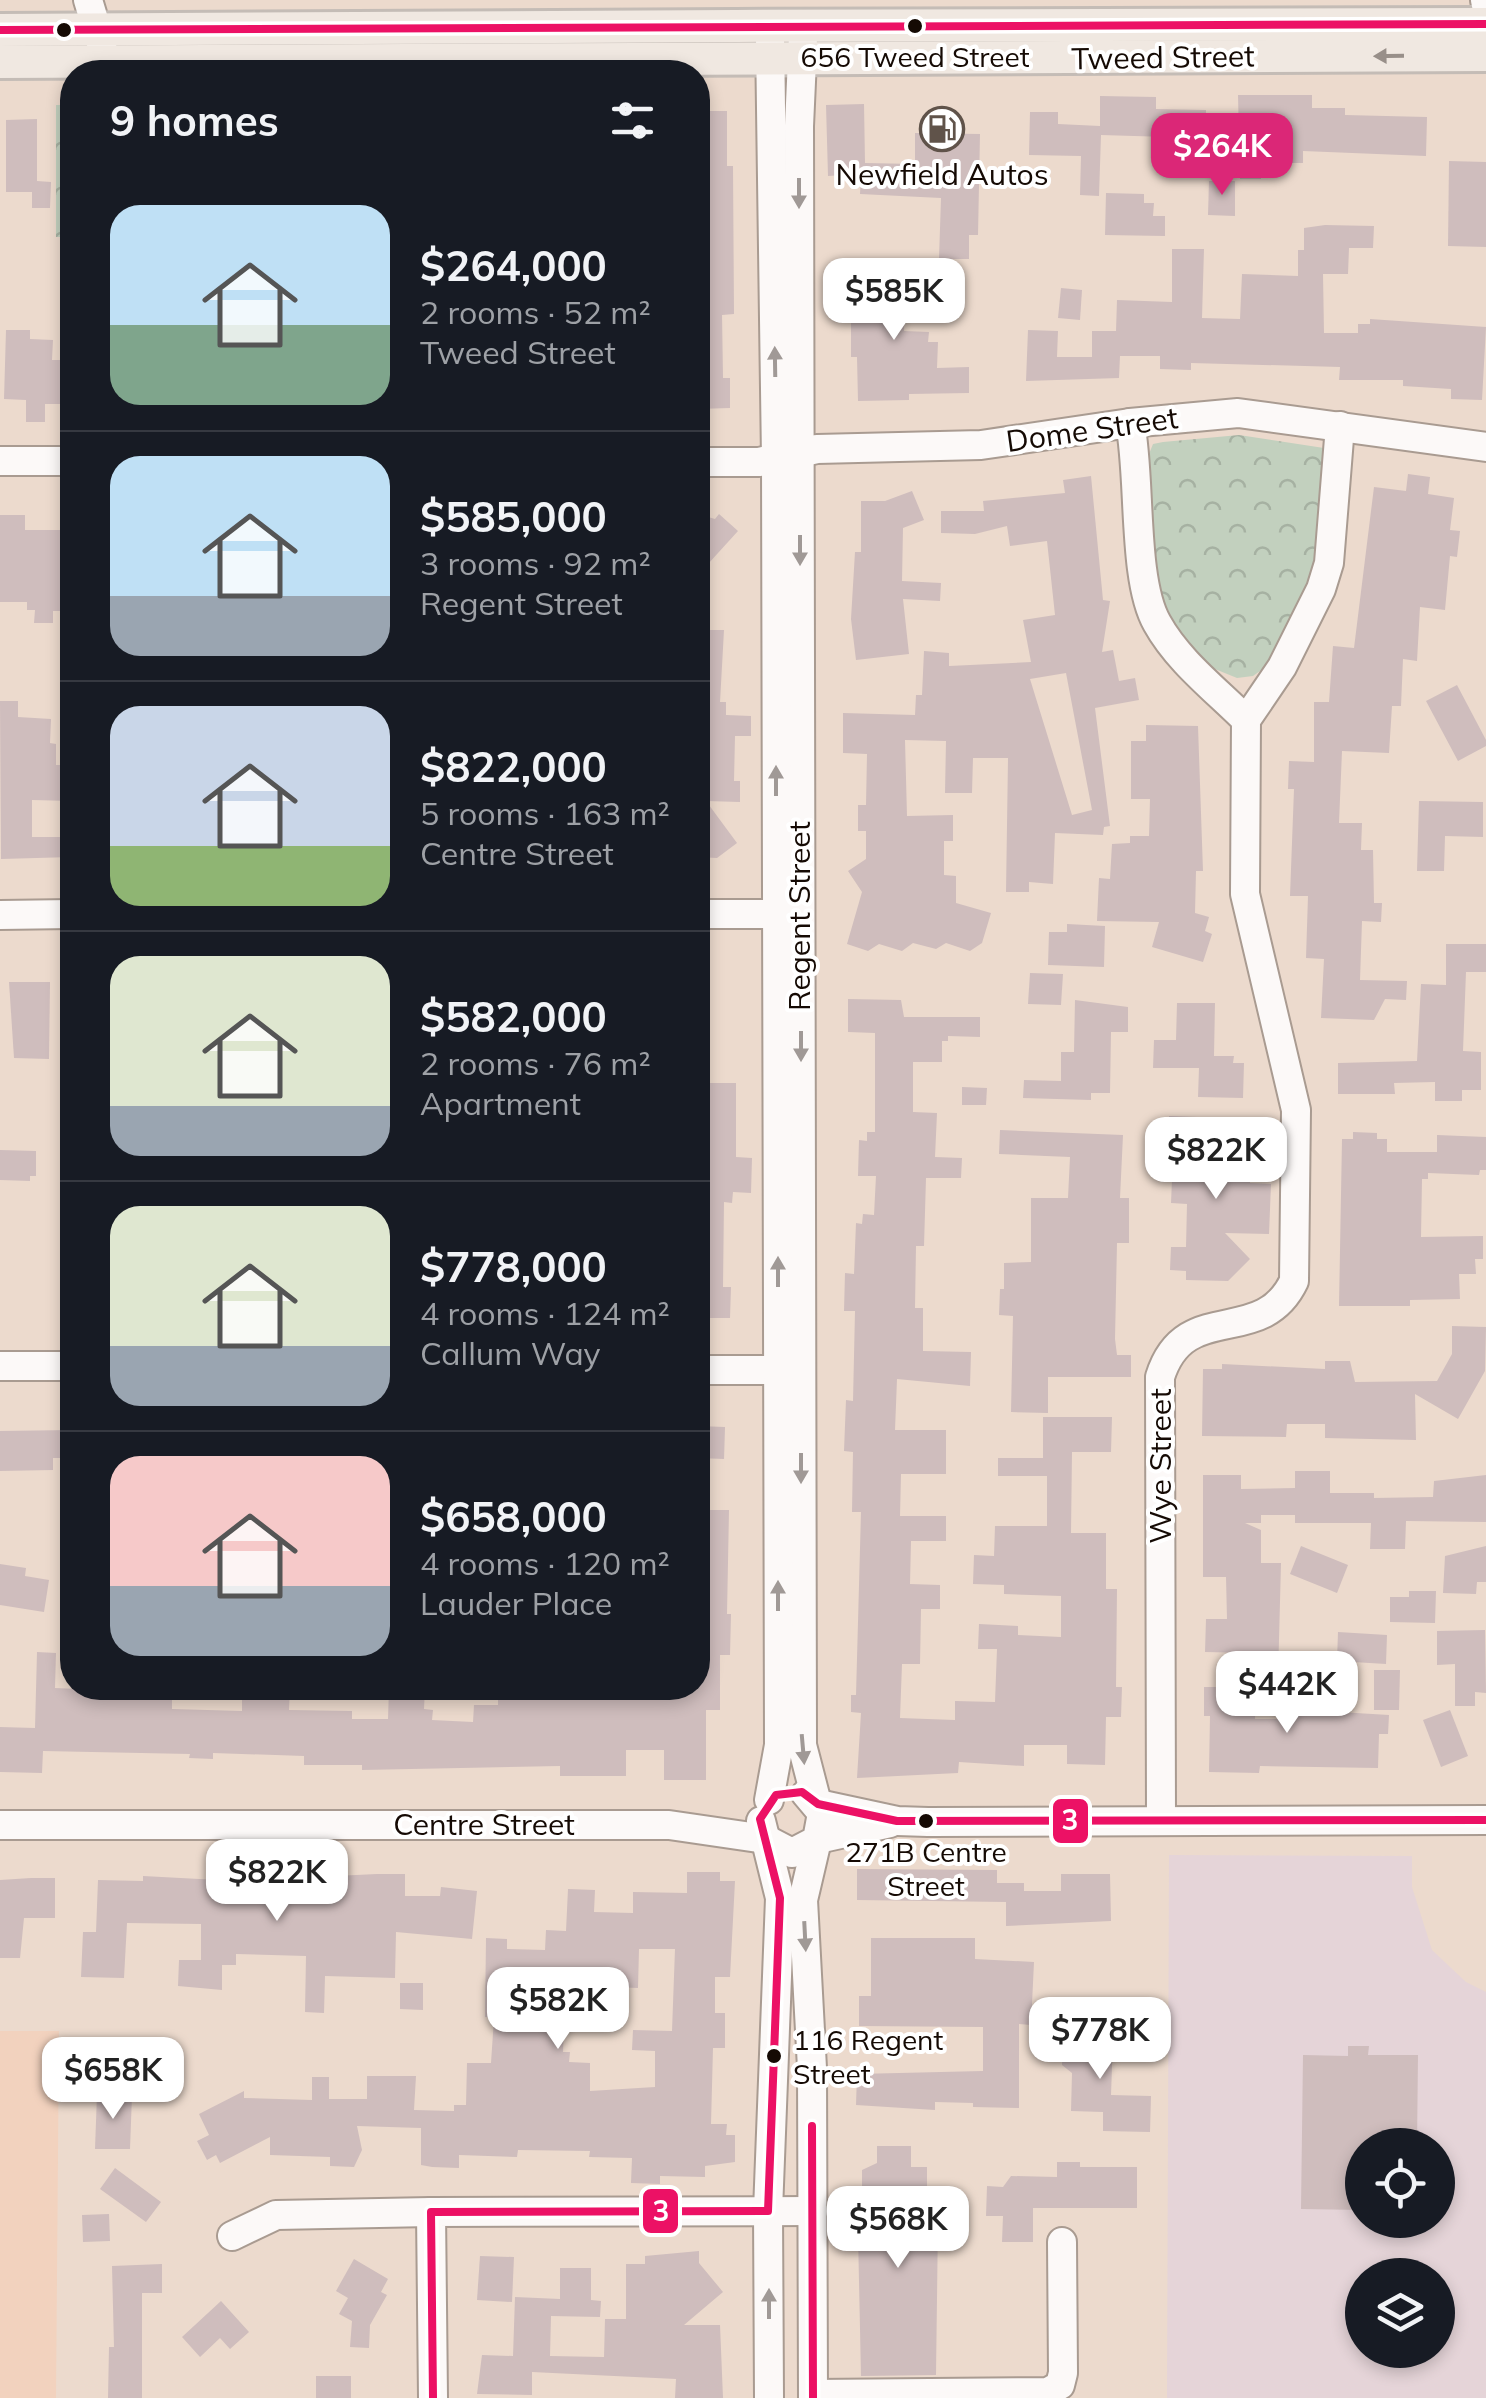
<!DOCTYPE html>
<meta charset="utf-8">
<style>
:root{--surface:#171b24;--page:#242831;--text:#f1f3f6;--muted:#9ea1a6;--line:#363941;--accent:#db2777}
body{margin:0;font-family:Mulish,sans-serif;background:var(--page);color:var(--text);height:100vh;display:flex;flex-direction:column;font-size:38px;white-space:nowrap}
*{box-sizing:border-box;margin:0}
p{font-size:32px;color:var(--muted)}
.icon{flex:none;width:55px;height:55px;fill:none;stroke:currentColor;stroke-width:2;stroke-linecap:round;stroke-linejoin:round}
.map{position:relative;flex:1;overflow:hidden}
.panel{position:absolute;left:60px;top:60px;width:650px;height:1640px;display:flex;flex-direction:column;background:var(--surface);border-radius:40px;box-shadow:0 5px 15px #0003}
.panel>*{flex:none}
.tools{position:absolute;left:1345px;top:2128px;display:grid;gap:20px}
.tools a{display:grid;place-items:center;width:110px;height:110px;border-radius:50%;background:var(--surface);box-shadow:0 5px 15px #0003;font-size:50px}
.price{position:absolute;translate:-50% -85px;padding:0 22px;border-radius:20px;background:#fff;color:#222;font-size:32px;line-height:65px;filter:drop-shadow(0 2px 5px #0008)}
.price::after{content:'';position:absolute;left:50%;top:60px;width:30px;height:22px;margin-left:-15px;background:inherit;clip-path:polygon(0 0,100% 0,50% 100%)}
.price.current{background:var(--accent);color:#fff}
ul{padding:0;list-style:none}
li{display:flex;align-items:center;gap:30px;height:250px;padding:0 50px}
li+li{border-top:2px solid var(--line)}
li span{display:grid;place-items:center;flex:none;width:280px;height:200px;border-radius:30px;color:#555}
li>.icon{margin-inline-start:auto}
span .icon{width:120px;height:120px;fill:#fffc;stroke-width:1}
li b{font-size:42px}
h2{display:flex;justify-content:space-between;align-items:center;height:120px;padding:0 50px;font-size:42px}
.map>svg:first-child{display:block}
</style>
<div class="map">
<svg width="1486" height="2398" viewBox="0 0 1486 2398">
<defs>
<pattern id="park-crowns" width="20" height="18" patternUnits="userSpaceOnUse" patternTransform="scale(2.5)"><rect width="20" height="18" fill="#c2d0be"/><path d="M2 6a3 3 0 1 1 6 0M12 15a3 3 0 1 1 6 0" fill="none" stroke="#a6b1a2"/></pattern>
</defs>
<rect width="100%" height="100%" fill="#ecdacd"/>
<path fill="#e5d4d8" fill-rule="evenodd" d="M1169,1855L1412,1856V1887L1432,1950L1466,1982L1486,1992V2398H1167ZM1362,2145H1438V2220H1362ZM1362,2275H1438V2350H1362Z"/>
<path fill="#f2d2be" d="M0,2031H59L56,2398H0Z"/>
<g fill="url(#park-crowns)">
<rect x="56" y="105" width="16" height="132"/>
<path d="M1239,435L1324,448L1326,458L1312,581L1267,666L1253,676L1237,678L1205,665L1164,609L1156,581L1149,454L1153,444L1163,442Z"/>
</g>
<g fill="#cfbdbd" fill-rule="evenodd">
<path d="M1238,95H1312V108H1345V115L1427,117L1426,156L1303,151V163H1261V179H1240Z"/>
<path d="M1100,96L1156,97V109L1206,110L1205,166H1172L1168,137L1101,135L1099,196L1080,195L1081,156L1029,155L1030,112H1058V124L1100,126Z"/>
<path d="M864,104L865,163L915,164V133L980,134L978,235H969V259H939L941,198L860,194L861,174L828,176L826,105Z"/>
<path d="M698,111H727V166H733L734,314L722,315L723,378H730V408L698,409Z"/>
<path d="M37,119V181L51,182L50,208H32V192H6V120Z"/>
<path d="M1449,161L1486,162V247L1448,246Z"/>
<path d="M1209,181H1235V216L1208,215Z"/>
<path d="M1106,193L1144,194V203H1154L1153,216H1165V236L1105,235Z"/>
<path d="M1325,225L1374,226L1373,248H1349L1348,274H1323L1324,333H1358V324H1370V319L1486,327L1482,400L1451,399V389L1403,386V380H1339L1340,367L1191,363V370L1160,369V356H1120L1119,378L1026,381L1028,330L1058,331L1057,357H1092V331H1116L1117,300L1172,302V249H1204L1202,318L1240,319L1242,274L1298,276V250H1304V228Z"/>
<path d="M851,267L906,269L904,331L929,332L928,342H938L937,368L969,367V393L909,394V400L858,401L857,357H851Z"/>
<path d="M1061,288L1082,290L1080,320L1058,318Z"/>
<path d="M6,330H30V339L53,340L52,360H72V404H45V422H26V400L4,399Z"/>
<path d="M1408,474L1430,477L1428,494L1454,498L1450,530L1460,531L1457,557L1450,556L1445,610L1420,607L1417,661L1403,659L1401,706H1392L1389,753L1342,751L1339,823H1362L1361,850H1373L1374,903H1382L1381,922L1362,921L1360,980L1407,981L1406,1000L1385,999L1374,1020L1321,1018L1324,959L1306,958L1308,896H1290L1294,789H1288L1289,761L1314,762V702H1329L1333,646L1354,648L1374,487L1406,491Z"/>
<path d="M1091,476L1103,600L1110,601L1102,652L1113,650L1119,681L1135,678L1139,700L1095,708L1110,826L1104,827L1103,835L1055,833L1053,884L1029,882V892H1006L1008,758H973L972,793H945L946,741L905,740L907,816L953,815V841H944V875L956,876V903L991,913L982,943L970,951L946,943L936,949L913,943L902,951L879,944L868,951L847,944L862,892L848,871L866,859V831H858V805H866L867,754L843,753V713L915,715L916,695H922L924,651L949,653V666L1031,662L1023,620L1055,615L1047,541L1010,546L1007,526L975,534L941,533V511H984L983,501L1065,493L1063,480ZM1066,673L1092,810L1072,815L1030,679Z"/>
<path d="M912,491L924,520L903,528L902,581L941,583L940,601L903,599L909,654L856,660L851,619L855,552H861V501H885Z"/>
<path d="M698,514L715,519L719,514L738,531L698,575Z"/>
<path d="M0,515H25V530H72V611H53V623H34L35,610H27V602H0Z"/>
<path d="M698,630H724L720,702H726V715L751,716V736H735L734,781H740V802L706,801L737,843L717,858L698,857Z"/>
<path d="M1457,685L1486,740V746L1458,761L1426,701Z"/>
<path d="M0,701H18V717L51,719L50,743L56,744V765H72V801L32,800V837H72V857L1,859Z"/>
<path d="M1146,725L1198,726L1203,871H1196L1195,913L1209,917L1205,931L1212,934L1203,962L1152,947L1159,922L1097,921L1099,878L1110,879L1112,844L1130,843V836H1149L1150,799H1131V741H1146Z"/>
<path d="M1419,801L1483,802V837L1445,836L1444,871H1417Z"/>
<path d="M1067,924L1105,926L1104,967L1048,965L1049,932H1067Z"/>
<path d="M1446,944H1486V972H1466L1463,1051L1481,1052V1090H1462V1101H1435V1082L1394,1083L1395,1094H1338V1063L1417,1061L1421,984L1446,985Z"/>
<path d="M1030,973L1063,974L1061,1005L1028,1004Z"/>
<path d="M9,982H50L49,1059L14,1058Z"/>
<path d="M848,999L901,1000L904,1017H980V1037L948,1036V1041H942V1062H913V1112L937,1113L935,1157L962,1158L961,1178H926L924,1246H916L915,1308H923V1351L971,1352L970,1386L897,1379L895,1430H946V1474H901L900,1516H946V1541H911L910,1584L940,1585V1609H921L920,1664H902L900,1718L955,1720V1701L995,1702L997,1649H978L979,1624L1018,1626V1635L1061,1637V1596L1004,1594V1585L973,1584L974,1555L994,1556L995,1526H1047V1476H998V1458H1043V1417H1112L1111,1452H1072L1071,1533H1106V1589H1117L1116,1687H1122L1121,1717H1106L1105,1765L1067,1764V1745H1024V1766L959,1762L958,1773L857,1778L861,1713L851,1712V1695H856L861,1512H852L853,1452L844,1451L846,1400L853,1401L855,1311H844L845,1273L854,1274L856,1223L862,1224L863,1214L874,1215L876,1176H858L859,1140L867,1141V1132H875V1033L848,1032Z"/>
<path d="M1075,1000L1128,1007V1032H1111L1110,1093H1091V1100L1023,1098L1024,1080L1061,1081V1052H1074Z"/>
<path d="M1177,1003H1215L1214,1056H1234L1233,1063H1244L1243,1098L1198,1097L1199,1068H1153L1154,1040H1176Z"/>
<path d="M698,1083H736V1157L752,1158L751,1193L733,1192L732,1203L724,1202L723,1287H731L730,1318H698Z"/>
<path d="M962,1087L987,1088L986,1105H962Z"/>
<path d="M1169,1116L1197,1117V1134H1237L1236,1141L1251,1142L1250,1183L1271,1184L1269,1234L1225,1233L1250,1259L1228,1281L1186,1280V1271L1170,1270L1171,1247H1186L1187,1204L1171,1203L1172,1180H1180V1137L1169,1136Z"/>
<path d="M1000,1130L1123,1135L1120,1198H1129V1243H1117L1115,1339L1117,1355H1131V1377H1048V1413L1011,1412L1013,1316L999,1315L1000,1289H1004V1263L1031,1262V1198H1068L1070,1157L999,1154Z"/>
<path d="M1353,1132L1377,1133V1139H1387V1152H1437V1135L1486,1137V1170H1480L1479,1175L1428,1173V1179H1422L1421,1237L1483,1236V1259H1475L1476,1274H1459L1460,1299L1410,1300V1306H1339L1342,1139H1353Z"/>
<path d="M0,1150L36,1151V1176H30V1181L0,1180Z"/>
<path d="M1452,1326L1486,1327L1485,1371L1458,1419L1415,1394L1416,1440L1325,1438V1424H1287L1286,1437L1202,1436L1203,1369H1222V1364L1325,1369V1361H1350L1355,1382L1437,1381L1452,1354Z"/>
<path d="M698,1426L725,1427L724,1459L698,1458Z"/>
<path d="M72,1430V1458H53V1470L0,1471V1431Z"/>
<path d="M1295,1471H1330V1493H1374V1498L1433,1497L1434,1481L1486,1475V1522L1406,1521L1405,1549H1370L1371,1523H1295V1515H1261V1523H1245L1261,1530V1563H1281L1278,1678H1250L1251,1653L1205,1652L1206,1619H1227L1226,1577H1203V1475H1241V1489L1295,1488Z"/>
<path d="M698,1510H729L727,1614H731L730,1655H720V1710H706V1780H664V1750H626V1776H560V1766L362,1770V1765H304V1756L213,1753V1759L189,1758L190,1754L43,1751L42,1773L0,1772V1727L35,1728L37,1652L56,1653L55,1688L172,1693V1709L242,1711V1688H290L289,1710L352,1711V1719H388L389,1688H425L424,1709L433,1710L432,1720L473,1722L474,1705H498V1688L576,1694V1697L669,1698V1688H698Z"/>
<path d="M1301,1546L1348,1565L1337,1593L1290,1574Z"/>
<path d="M1486,1546V1582H1477L1476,1594L1443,1593L1445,1556Z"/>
<path d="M0,1564L26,1568L25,1576L49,1580L44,1612L0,1605Z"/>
<path d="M1409,1591H1436L1435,1623L1390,1622V1597H1409Z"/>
<path d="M1485,1630L1486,1693L1475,1692V1706H1455V1664L1437,1665V1631Z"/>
<path d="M1338,1632L1387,1635L1386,1664L1337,1661Z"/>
<path d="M1374,1670H1400L1399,1710H1374Z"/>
<path d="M1204,1687H1256L1255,1719H1290V1709L1389,1715L1388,1734H1379L1378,1768L1260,1766L1259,1773L1209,1772L1210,1716H1204Z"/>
<path d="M1450,1710L1468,1756L1441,1767L1423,1720Z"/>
<path d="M857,1869L997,1870V1883H1024V1891H1061V1874H1110L1111,1921L1006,1926V1902L857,1900Z"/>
<path d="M687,1872H720V1881H735L730,1977H715V2013H725V2048H713L711,2124H727L726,2135H735V2162L705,2166V2177L660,2176V2184L631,2183L632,2158L589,2157L590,2151L518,2150L517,2157L459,2155V2168L432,2167L421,2165V2128L357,2126L362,2150L354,2167L330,2166V2157L270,2155V2137L220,2163L216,2155L207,2160L197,2141L209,2135L199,2114L244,2091V2098L312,2100V2077H329V2099H367V2076H416L414,2110L454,2111V2105H466L467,2063H491L494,2018L485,2017L486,1938L507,1939V1949L545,1950L546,1930L566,1931L568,1889L595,1890L594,1912L633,1913V1892L687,1893ZM639,1949H675L672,2031L633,2030L632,2050L655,2051V2087L590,2091V2063L569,2062L570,2052H563L566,1976L612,1977V1987L638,1988Z"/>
<path d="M377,1874H405V1896H440L441,1887L477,1891L472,1939L396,1932L395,1978L325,1976L324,2013L305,2012L306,1956L236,1954V1965H222V1990L178,1986L179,1960H201V1924L127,1923L124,1978L81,1977L83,1932H96L98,1880L143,1881V1876L256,1882V1875L277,1876V1883L314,1884V1877Z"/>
<path d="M31,1878H55V1918H24L20,1958H0V1880Z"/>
<path d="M871,1938H975V1959L1034,1962L1031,2025L1019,2024V2108L973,2107V2103L935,2102V2110L856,2105L857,2074L983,2071V2027L859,2026V1996H871Z"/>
<path d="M400,1983H423V2010L400,2009Z"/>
<path d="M1064,2023L1094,2024L1093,2039L1113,2040L1111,2095L1151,2096L1150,2132L1103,2131V2112L1071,2111L1072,2073L1062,2065Z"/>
<path d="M1348,2046H1369L1368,2055H1418L1417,2145H1362V2210L1301,2209L1303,2055L1348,2056Z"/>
<path d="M97,2094L132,2095L130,2149H95Z"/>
<path d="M877,2146H911V2167H927V2222H938L936,2375L861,2376L858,2234H879V2199H862V2170L877,2163Z"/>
<path d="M1057,2162H1080V2167H1137V2208H1033V2242H1002L1003,2216H986L987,2186L1003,2187L1011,2176L1057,2177Z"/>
<path d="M115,2168L161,2202L146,2222L100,2189Z"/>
<path d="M109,2214L110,2241L83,2242L82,2215Z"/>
<path d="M699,2251V2263L723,2292L684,2325H720L723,2398H675L676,2379L532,2372V2395L477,2394L482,2355L513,2356L515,2297L560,2299V2268H591V2300L601,2301L600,2317L551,2316L550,2356L604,2357L605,2319H626V2264H645V2256Z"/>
<path d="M480,2256L514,2257L512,2302L477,2300Z"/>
<path d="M354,2259L388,2279L381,2292L387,2295L370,2325L369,2348L350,2347L352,2321L339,2314L348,2298L336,2291Z"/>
<path d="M162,2264V2293H142V2398H108L109,2347H114L112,2266Z"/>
<path d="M221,2301L249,2332L230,2349L220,2338L200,2357L182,2337Z"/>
<rect x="316" y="2376" width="35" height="22"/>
</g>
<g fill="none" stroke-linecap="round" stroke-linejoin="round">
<defs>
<g id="minor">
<path d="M88,0L103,50"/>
<path d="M1485,0L1486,5"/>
<path d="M803,37L799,126L802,1745L817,1803"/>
<path d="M1130,423C1141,476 1132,579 1157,623C1178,661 1215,689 1246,720"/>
<path d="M0,461H72"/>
<path d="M698,462H759L817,449L981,445L1130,423L1238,413L1486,447"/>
<path d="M698,914H791"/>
<path d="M0,915L72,914"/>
<path d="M0,1366H72"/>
<path d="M698,1370H796"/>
<path d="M769,1800L779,1745L776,459L770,38"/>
<path d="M818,1804L897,1821L928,1822L1486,1820"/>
<path d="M761,1821L780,1898L768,2211L769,2398"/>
<path d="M1161,1821L1160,1377C1185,1297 1261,1350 1294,1281L1296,1110L1245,894L1246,720L1282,667L1321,589L1329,563L1340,426"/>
<path d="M0,1825H669L765,1839"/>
<path d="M818,1839L890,1823"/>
<path d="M767,1840L792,1853L817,1840L822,1813L806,1794"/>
<path d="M232,2236L276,2215L431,2212"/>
<path d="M813,2394L1048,2392L1060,2385L1063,2373L1062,2242"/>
<path d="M433,2398L431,2212L813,2211"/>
<path d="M813,2398L812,2068L803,1900L817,1840"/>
</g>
<g id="major">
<path d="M0,30C495,29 991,22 1486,24"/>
<path d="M0,62L1486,55"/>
</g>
</defs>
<use href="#minor" stroke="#a99b91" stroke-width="32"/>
<use href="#major" stroke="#c4bcb6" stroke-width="38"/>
<use href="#minor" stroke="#fcf9f8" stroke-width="28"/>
<use href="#major" stroke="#f0e8e1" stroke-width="32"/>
<defs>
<g id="bus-1">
<path d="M0,30L1486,24"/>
<path d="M812,2126L813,2398"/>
<path d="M433,2398L431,2212L768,2211L780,1898L760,1819L776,1795L802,1792L818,1804L897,1821L1486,1820"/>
</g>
</defs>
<use href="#bus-1" stroke="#fff" stroke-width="15"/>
<use href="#bus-1" stroke="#ec1165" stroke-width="8"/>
</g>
<defs><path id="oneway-solid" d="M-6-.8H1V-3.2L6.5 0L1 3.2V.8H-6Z" transform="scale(2.5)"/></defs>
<use fill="#988f89" href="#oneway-solid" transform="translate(1389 56) rotate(179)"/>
<g fill="#a09996">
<use href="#oneway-solid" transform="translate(799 193) rotate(90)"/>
<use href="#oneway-solid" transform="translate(775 362) rotate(-91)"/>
<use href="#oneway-solid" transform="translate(800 550) rotate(90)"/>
<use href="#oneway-solid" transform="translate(776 781) rotate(-90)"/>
<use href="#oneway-solid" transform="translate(801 1046) rotate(90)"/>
<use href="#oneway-solid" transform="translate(778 1272) rotate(-90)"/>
<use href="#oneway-solid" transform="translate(801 1468) rotate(90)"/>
<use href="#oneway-solid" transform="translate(778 1596) rotate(-90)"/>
<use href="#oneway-solid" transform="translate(803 1749) rotate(85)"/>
<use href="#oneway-solid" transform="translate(805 1936) rotate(87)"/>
<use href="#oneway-solid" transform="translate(769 2304) rotate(-90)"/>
</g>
<defs>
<symbol id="fuel-ring" viewBox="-11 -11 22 22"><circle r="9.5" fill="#fff" stroke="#60534a" stroke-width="1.5"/><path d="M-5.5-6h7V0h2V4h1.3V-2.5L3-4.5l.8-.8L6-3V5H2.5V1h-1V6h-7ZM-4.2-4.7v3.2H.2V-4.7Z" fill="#60534a"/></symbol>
</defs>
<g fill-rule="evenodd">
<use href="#fuel-ring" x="917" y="104" width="50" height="50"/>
</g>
<g fill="#150a04" stroke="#fff" stroke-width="4">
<circle cx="915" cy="26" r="9"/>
<circle cx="64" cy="30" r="9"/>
<circle cx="926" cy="1821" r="9"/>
<circle cx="774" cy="2056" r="9"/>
</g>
<g text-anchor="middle" stroke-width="8" stroke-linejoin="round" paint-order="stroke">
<g font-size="28" fill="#150a04" stroke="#fff">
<text x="915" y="67">656 Tweed Street</text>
<text x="926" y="1862">271B Centre<tspan x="926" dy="34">Street</tspan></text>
<text x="793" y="2050" text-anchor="start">116 Regent<tspan x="793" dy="34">Street</tspan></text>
</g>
<g font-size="30" fill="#150a04" stroke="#fff">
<text transform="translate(1163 58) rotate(-1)" y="10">Tweed Street</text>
<text transform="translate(1092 430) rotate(-8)" y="10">Dome Street</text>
<text transform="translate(800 916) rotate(-90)" y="10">Regent Street</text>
<text transform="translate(1161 1466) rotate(-90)" y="10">Wye Street</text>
<text x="484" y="1835">Centre Street</text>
</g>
<g font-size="30" fill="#150a04" stroke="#fff">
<text x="942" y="185">Newfield Autos</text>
</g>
</g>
<g stroke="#fff" stroke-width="4">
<rect x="1051" y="1797" width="39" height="48" rx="10" fill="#ec1165"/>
<rect x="641" y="2187" width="39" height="48" rx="10" fill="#ec1165"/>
</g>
<g font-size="28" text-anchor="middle" font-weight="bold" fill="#fff">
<text x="1070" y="1830">3</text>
<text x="661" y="2221">3</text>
</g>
</svg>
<div class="tools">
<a><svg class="icon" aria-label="locate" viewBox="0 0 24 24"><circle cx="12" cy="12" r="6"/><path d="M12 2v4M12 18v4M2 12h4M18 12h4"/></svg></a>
<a><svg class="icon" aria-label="layers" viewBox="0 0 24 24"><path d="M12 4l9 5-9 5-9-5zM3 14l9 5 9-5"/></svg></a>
</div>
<b class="price current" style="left:1222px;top:198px">$264K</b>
<b class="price" style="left:894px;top:343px">$585K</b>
<b class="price" style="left:1216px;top:1202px">$822K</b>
<b class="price" style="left:1287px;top:1736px">$442K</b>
<b class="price" style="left:277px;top:1924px">$822K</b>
<b class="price" style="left:558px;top:2052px">$582K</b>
<b class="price" style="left:1100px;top:2082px">$778K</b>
<b class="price" style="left:113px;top:2122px">$658K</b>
<b class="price" style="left:898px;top:2271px">$568K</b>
<section class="panel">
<h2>9 homes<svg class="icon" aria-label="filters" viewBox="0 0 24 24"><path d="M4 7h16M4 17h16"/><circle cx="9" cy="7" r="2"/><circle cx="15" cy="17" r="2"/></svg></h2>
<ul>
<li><span style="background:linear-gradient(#bfe0f5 60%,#7fa58c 0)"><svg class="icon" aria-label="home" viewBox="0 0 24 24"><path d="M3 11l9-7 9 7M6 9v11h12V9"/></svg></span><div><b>$264,000</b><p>2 rooms · 52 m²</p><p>Tweed Street</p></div></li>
<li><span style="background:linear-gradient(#bfe0f5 70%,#9aa5b1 0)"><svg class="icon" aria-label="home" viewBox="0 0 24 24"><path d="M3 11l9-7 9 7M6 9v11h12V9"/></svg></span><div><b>$585,000</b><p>3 rooms · 92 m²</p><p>Regent Street</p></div></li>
<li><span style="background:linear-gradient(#c9d6e8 70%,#8fb573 0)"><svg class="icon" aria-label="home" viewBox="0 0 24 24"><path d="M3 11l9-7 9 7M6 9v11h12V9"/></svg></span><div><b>$822,000</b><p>5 rooms · 163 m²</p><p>Centre Street</p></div></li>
<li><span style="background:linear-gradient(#dfe7d0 75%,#9aa5b1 0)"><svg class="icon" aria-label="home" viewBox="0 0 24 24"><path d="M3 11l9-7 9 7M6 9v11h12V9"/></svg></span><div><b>$582,000</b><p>2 rooms · 76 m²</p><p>Apartment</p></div></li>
<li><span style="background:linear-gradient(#dfe7d0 70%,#9aa5b1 0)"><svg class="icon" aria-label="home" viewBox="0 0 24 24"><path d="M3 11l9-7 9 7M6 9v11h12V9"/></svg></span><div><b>$778,000</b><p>4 rooms · 124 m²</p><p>Callum Way</p></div></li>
<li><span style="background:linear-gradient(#f6c9c9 65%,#9aa5b1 0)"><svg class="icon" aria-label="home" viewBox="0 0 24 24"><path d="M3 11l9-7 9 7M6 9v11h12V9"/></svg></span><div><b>$658,000</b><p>4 rooms · 120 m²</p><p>Lauder Place</p></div></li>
</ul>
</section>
</div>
